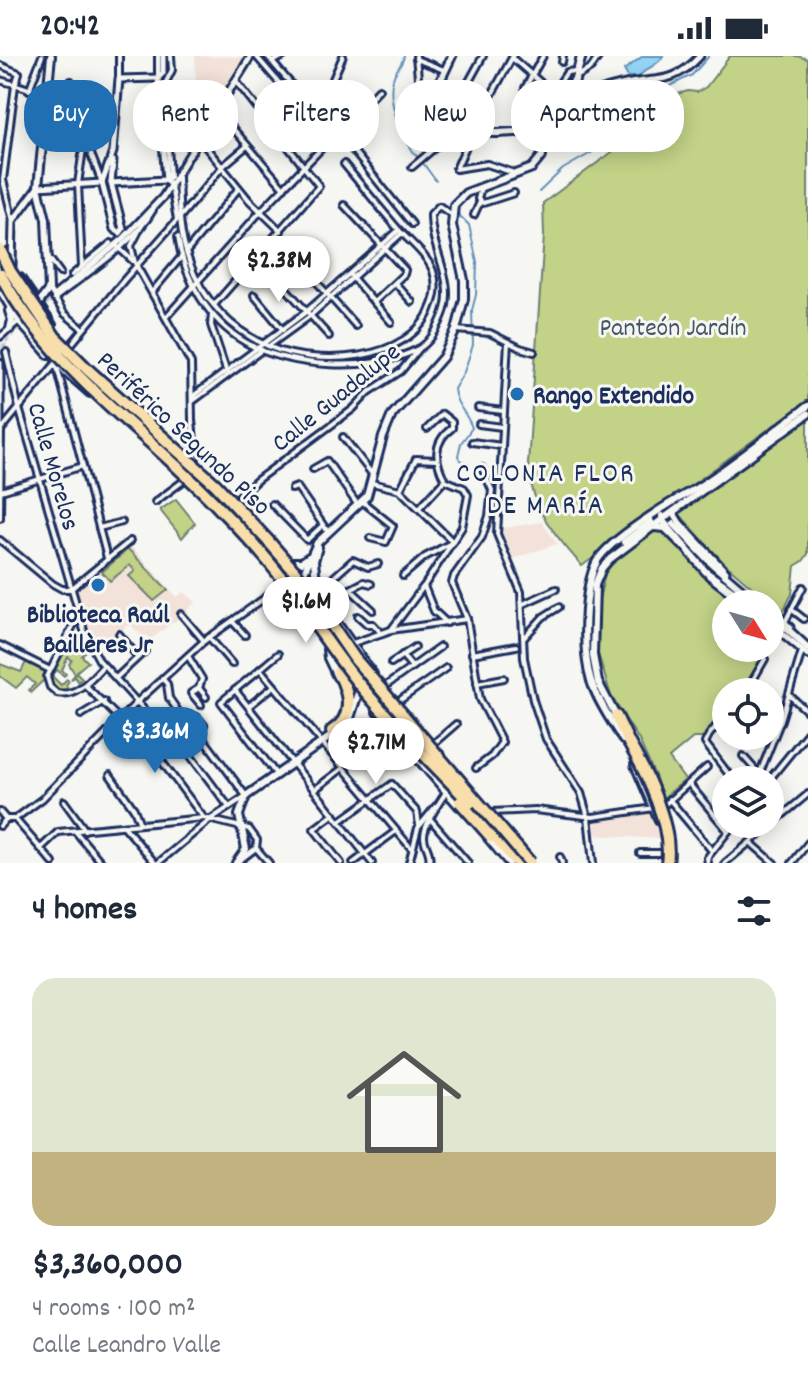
<!DOCTYPE html>
<meta charset="utf-8">
<style>
:root{--surface:#fff;--page:#f2f2f3;--text:#1f2937;--muted:#747a83;--line:#e0e1e3;--accent:#1f6fb2}
body{margin:0;font-family:Dekko,sans-serif;background:var(--page);color:var(--text);height:100vh;display:flex;flex-direction:column;font-size:30px;white-space:nowrap}
*{box-sizing:border-box;margin:0}
p{font-size:26px;color:var(--muted)}
.icon{flex:none;width:44px;height:44px;fill:none;stroke:currentColor;stroke-width:2;stroke-linecap:round;stroke-linejoin:round}
.map{position:relative;height:807px;overflow:hidden}
.side{display:flex;flex-direction:column;background:var(--surface);flex:1}
.side>*{flex:none}
.banner{position:absolute;left:24px;top:24px;width:760px;height:72px;display:flex;gap:16px}
.needle{width:52px;rotate:127deg}
.buttons{position:absolute;left:712px;top:534px;display:grid;gap:16px}
.buttons a{display:grid;place-items:center;width:72px;height:72px;border-radius:50%;background:var(--surface);box-shadow:0 4px 20px #0003;font-size:40px}
.price{position:absolute;translate:-50% -68px;padding:0 18px;border-radius:28px;background:#fff;color:#222;font-size:26px;line-height:52px;filter:drop-shadow(0 2px 4px #0008)}
.price::after{content:'';position:absolute;left:50%;top:48px;width:24px;height:18px;margin-left:-12px;background:inherit;clip-path:polygon(0 0,100% 0,50% 100%)}
.price.selected{background:var(--accent);color:#fff}
ul{padding:0;list-style:none}
li{display:grid;align-content:center;gap:16px;height:424px;padding:0 32px}
li+li{border-top:2px solid var(--line)}
li span{display:grid;place-items:center;height:248px;border-radius:24px;color:#555}
li>.icon{margin-inline-start:auto}
span .icon{width:144px;height:144px;fill:#fffc;stroke-width:1}
li b{font-size:34px}
h2{display:flex;justify-content:space-between;align-items:center;height:96px;padding:0 32px;font-size:34px}
.chip{padding:0 28px;border-radius:32px;background:var(--surface);box-shadow:0 4px 20px #0003;font-size:28px;line-height:72px}
.chip.selected{background:var(--accent);color:#fff}
.status{display:flex;justify-content:space-between;align-items:center;height:56px;padding:0 40px;background:var(--surface);direction:ltr}
.status svg{height:22px;fill:currentColor}
.map>svg:first-child{display:block}
</style>
<div class="status"><b>20:42</b><svg viewBox="0 0 49 12"><path d="M0 12V9h3v3zM5 12V6h3v6zM10 12V3h3v9zM15 12V0h3v12zM26 1h20v11H26zM47 4h2v5h-2z"/></svg></div>
<div class="map">
<svg width="808" height="807" viewBox="0 0 808 807">
<rect width="100%" height="100%" fill="#f6f6f2"/>
<filter id="ink" filterUnits="userSpaceOnUse"><feTurbulence type="fractalNoise" baseFrequency=".0125" numOctaves="2"/><feDisplacementMap in="SourceGraphic" scale="16" xChannelSelector="R" yChannelSelector="G"/><feConvolveMatrix kernelMatrix="1 2 1 2 8 2 1 2 1" color-interpolation-filters="sRGB"/></filter>
<g filter="url(#ink)">
<g fill="#f3e2d9">
<path d="M195,0L245,1L203,68L200,57L177,59L175,26L196,24Z"/>
<path d="M542,466L557,488L509,504L498,473Z"/>
<path d="M128,487L177,541L184,536L196,546L179,562L151,583L147,579L143,581L130,568L93,594L86,580L74,538Z"/>
<path d="M652,756L662,783L593,779L591,765Z"/>
</g>
<g fill="#c2d287" stroke="#6e8072" stroke-width="2">
<path d="M730,0H797L808,3V344L582,510C551,473 533,457 528,408L544,179L543,147L643,73L666,41L688,35L697,36L706,31Z"/>
<path d="M808,363V498L803,505L795,510L792,538L782,557L724,507L680,459L681,455Z"/>
<path d="M176,443L195,467L182,482L160,454Z"/>
<path d="M658,473L663,474L709,525L738,548H726V592H767L752,622L740,636H726V654L706,682H693L669,702L685,724L662,743L656,722L639,684L611,640L597,594L598,548L605,518L612,508Z"/>
<path d="M128,493L168,534L154,545L129,520L135,515L130,509L110,525L102,516Z"/>
<path d="M83,578L89,591L82,600L88,606L76,616L82,622L78,626L75,621L71,623L75,618L69,608L72,604L68,601L62,614L66,618L64,620L57,614L52,620L61,629L67,623L69,625L66,629L70,635L58,636L51,629L49,621L70,580L77,593L83,586L79,582Z"/>
<path d="M27,604L48,615L46,622L31,636L29,634L35,628L27,621L16,632L0,620V608L21,616Z"/>
</g>
<path fill="#93d4f5" stroke="#6392b9" stroke-width="2" d="M643,0H663C659,10 645,11 639,21H628L624,14Z"/>
<g fill="none" stroke-linecap="round" stroke-linejoin="round">
<g stroke="#6392b9" stroke-width="2">
<path d="M404,0C402,10 395,14 393,23C386,46 404,86 419,103"/>
<path d="M423,107L436,125"/>
<path d="M539,136L563,113L591,97L612,80L638,67L645,59L651,39L692,19L709,0"/>
<path d="M456,156L469,169L477,206L476,239L472,254L473,289L464,316L454,333C455,349 468,358 472,372L461,387L458,400L461,405L469,408"/>
</g>
<g stroke="#caced4" stroke-width="5" stroke-dasharray="5 2.5" stroke-linecap="butt">
<path d="M39,253L55,239"/>
<path d="M0,307L5,285L22,267"/>
</g>
<path stroke="#caced4" stroke-width="6" stroke-dasharray="6 3" stroke-linecap="butt" d="M651,466L665,463L674,468"/>
<defs>
<g id="minor">
<path d="M158,0V22"/>
<path d="M256,0L329,85"/>
<path d="M267,0L335,79"/>
<path d="M512,2L540,26"/>
<path d="M416,3L444,14"/>
<path d="M272,6L284,0"/>
<path d="M562,6L563,0"/>
<path d="M0,9L19,17L15,29L3,124L13,165"/>
<path d="M578,20L591,12L599,0"/>
<path d="M119,23V0"/>
<path d="M0,24C16,29 34,33 49,41C80,59 90,96 102,127"/>
<path d="M557,31L567,16L577,15"/>
<path d="M525,32L543,0"/>
<path d="M29,34L42,0"/>
<path d="M565,40L575,20L580,0"/>
<path d="M65,53L71,25"/>
<path d="M218,55L284,132"/>
<path d="M451,58L483,0"/>
<path d="M317,60L343,0"/>
<path d="M475,69L513,0"/>
<path d="M545,74L575,28L583,0"/>
<path d="M82,75L91,32"/>
<path d="M338,76L412,168"/>
<path d="M430,76L476,78"/>
<path d="M533,78L556,54"/>
<path d="M200,84L249,144L281,175"/>
<path d="M412,111L437,90L421,54L416,0"/>
<path d="M456,113L487,108L514,117"/>
<path d="M456,113L472,77"/>
<path d="M178,121C179,148 179,178 189,205C202,244 232,275 270,291C316,311 411,307 431,251C436,240 437,227 433,215C427,199 410,186 398,173C380,152 362,130 344,108"/>
<path d="M166,124L170,121L164,30L172,14L171,0"/>
<path d="M481,131L478,143L483,147L514,137"/>
<path d="M344,149L405,214L404,218L374,246"/>
<path d="M474,159L480,146"/>
<path d="M181,160L222,111L247,90"/>
<path d="M142,169L131,190L135,207L191,307L192,364L196,406"/>
<path d="M178,181C184,223 209,265 245,286C287,312 374,317 418,293C430,287 438,272 443,259C457,224 430,194 431,158L439,150L451,158"/>
<path d="M118,191L133,205"/>
<path d="M187,195L239,132"/>
<path d="M289,195L356,270"/>
<path d="M49,202L60,217"/>
<path d="M82,211L78,128L84,86"/>
<path d="M272,217L329,280"/>
<path d="M72,219L111,187"/>
<path d="M351,220L391,266"/>
<path d="M395,227L412,246"/>
<path d="M49,233L64,257L83,273"/>
<path d="M152,236L182,200"/>
<path d="M254,239L283,274"/>
<path d="M54,243C85,218 134,188 153,154"/>
<path d="M214,249L319,130L236,25"/>
<path d="M212,258L211,269L227,317"/>
<path d="M166,261L260,156L379,33"/>
<path d="M457,274L490,277L520,292L534,296"/>
<path d="M0,281L19,265"/>
<path d="M508,286L497,478L521,536L524,602L533,644L546,683L581,737L588,761L593,807"/>
<path d="M270,289L310,260L402,177"/>
<path d="M69,291L124,224L177,164L171,130"/>
<path d="M6,296L19,352L85,578L99,604L177,690L160,703"/>
<path d="M56,307L107,502"/>
<path d="M193,340L306,256L399,174"/>
<path d="M193,345L262,294"/>
<path d="M478,352L503,355"/>
<path d="M479,368L502,371"/>
<path d="M427,373L442,358L452,366V372C433,386 434,404 445,424L464,432L468,439L462,471L424,530L434,555L447,567"/>
<path d="M343,381L372,418"/>
<path d="M472,386L502,390"/>
<path d="M313,413L327,405L357,448"/>
<path d="M372,427L400,434L453,486L425,501L403,520"/>
<path d="M292,433L297,431L328,476"/>
<path d="M400,434L416,403L436,404"/>
<path d="M1,435L83,410"/>
<path d="M235,444L257,424L353,353L369,336L401,315L419,293"/>
<path d="M155,446L186,423"/>
<path d="M363,446L393,470L386,486L370,482"/>
<path d="M272,448L307,484L322,470"/>
<path d="M419,452L445,424"/>
<path d="M0,462L1,374L56,307"/>
<path d="M99,472L122,466"/>
<path d="M0,484L53,528L62,533H71"/>
<path d="M317,532L325,529L353,504L368,511L378,508"/>
<path d="M71,533L130,485"/>
<path d="M350,533L373,554"/>
<path d="M323,547L364,526L371,528"/>
<path d="M523,548L556,533"/>
<path d="M791,553L804,563"/>
<path d="M181,558L204,585"/>
<path d="M78,560L47,621L50,631L57,637C76,641 90,624 102,611"/>
<path d="M358,560L367,568H373L381,577"/>
<path d="M232,565L245,579"/>
<path d="M785,566L803,531"/>
<path d="M391,574L423,531"/>
<path d="M119,578L138,601"/>
<path d="M209,581L232,608"/>
<path d="M524,582L543,561L559,551"/>
<path d="M353,587L391,574L467,563"/>
<path d="M0,589L50,614"/>
<path d="M472,598L516,590"/>
<path d="M402,599L412,611"/>
<path d="M188,600L202,623L199,632L191,637L201,649"/>
<path d="M391,607L415,591"/>
<path d="M260,613L411,792"/>
<path d="M116,622L145,595"/>
<path d="M162,622L167,628L169,642L178,655"/>
<path d="M477,627L504,622"/>
<path d="M85,629L160,703L203,761"/>
<path d="M384,631L440,591"/>
<path d="M199,632L206,641"/>
<path d="M235,634L372,807"/>
<path d="M746,636L765,603"/>
<path d="M789,639L808,656"/>
<path d="M396,647L446,612"/>
<path d="M249,650L274,630"/>
<path d="M726,658L709,679L705,687L733,724"/>
<path d="M81,659L104,645"/>
<path d="M433,688L456,668"/>
<path d="M380,690L394,677"/>
<path d="M190,699L229,751"/>
<path d="M743,700L760,719"/>
<path d="M476,712L492,700L502,686L480,643L467,563L452,527L454,520L482,481L489,460L492,434L482,412"/>
<path d="M276,718L221,646L278,598"/>
<path d="M110,719L134,753L140,768"/>
<path d="M757,724L781,664L802,595"/>
<path d="M769,724L808,676"/>
<path d="M689,728L728,775"/>
<path d="M314,734L343,712"/>
<path d="M669,743L712,795"/>
<path d="M64,745L85,774"/>
<path d="M661,752L707,711"/>
<path d="M0,756L6,763H15L53,807"/>
<path d="M491,756L535,754L593,761L654,752"/>
<path d="M334,758L314,773L341,807"/>
<path d="M15,763L42,743L138,645L204,585L283,529"/>
<path d="M431,764L468,807"/>
<path d="M340,765L392,728L417,756L419,769"/>
<path d="M0,770L6,763"/>
<path d="M124,770L155,807"/>
<path d="M75,775L102,807"/>
<path d="M750,786L774,807"/>
<path d="M41,792L58,776L204,762L249,773L257,784L256,792L269,807"/>
<path d="M640,797H665"/>
<path d="M560,801L562,807"/>
<path d="M239,805L256,792"/>
<path d="M158,807L211,763L246,740L198,675L204,669L197,661"/>
<path d="M353,807L396,775"/>
<path d="M409,807L418,772L436,750"/>
<path d="M429,807C432,796 424,791 424,780C425,766 439,748 446,736"/>
<path d="M708,807L707,802L734,768"/>
<path d="M725,807L808,738"/>
<path d="M792,807L808,787"/>
</g>
<g id="tertiary">
<path d="M163,0V17L158,22L166,124L171,130"/>
<path d="M539,83C560,56 587,36 621,29C657,20 671,31 700,0"/>
<path d="M541,87L583,45"/>
<path d="M102,127L113,96L119,23L158,22"/>
<path d="M102,127L114,173L120,177L123,173L111,127L113,105"/>
<path d="M111,127L166,124"/>
<path d="M12,211L13,165L38,131L102,127"/>
<path d="M55,239L123,183L163,141L251,0"/>
<path d="M0,376V307"/>
<path d="M676,454L675,459L680,467L726,516"/>
<path d="M709,520L745,548"/>
<path d="M752,538L764,548"/>
<path d="M770,553L790,571"/>
<path d="M770,567L808,599"/>
</g>
<g id="secondary">
<path d="M20,222L52,269"/>
<path d="M0,234L19,265L48,298"/>
<path d="M9,255L12,264L10,273"/>
<path d="M19,265L39,247L49,233L46,163L38,131L51,0"/>
<path d="M48,293L65,315L90,337"/>
<path d="M662,460L663,465L706,516L752,548"/>
<path d="M674,468L711,507L759,548"/>
<path d="M654,471L665,472L683,490"/>
<path d="M624,486L651,466"/>
<path d="M292,506H302L309,501"/>
<path d="M301,523L317,487L367,440L383,381L392,359L443,301L456,274L464,243V224L452,169L454,149L466,137L532,112L542,100L541,87L533,78C520,74 507,77 493,77C467,77 438,64 435,36L452,0"/>
<path d="M306,523L373,618"/>
<path d="M317,535L314,505L318,491"/>
<path d="M770,557L808,592"/>
<path d="M327,593L328,602L337,621"/>
<path d="M377,656L459,750"/>
<path d="M616,660L598,626L593,599L595,529L602,512L610,503L663,463L808,358"/>
<path d="M350,662L360,631"/>
<path d="M623,684C612,666 598,646 591,625C582,596 583,532 597,505C610,483 671,446 695,433C735,409 771,377 808,350"/>
<path d="M635,709L659,765"/>
<path d="M488,782L509,807"/>
<path d="M236,807L246,793L239,759L246,740L337,676"/>
</g>
<g id="motorway">
<path d="M273,504L302,542"/>
<path d="M337,586L350,605L434,703"/>
<path d="M616,660L629,687"/>
<path d="M332,675C356,661 349,636 338,616"/>
<path d="M488,772L517,807"/>
</g>
</defs>
<use href="#minor" stroke="#1b2f5e" stroke-width="10"/>
<use href="#tertiary" stroke="#1b2f5e" stroke-width="11"/>
<use href="#secondary" stroke="#1b2f5e" stroke-width="12"/>
<use href="#motorway" stroke="#1b2f5e" stroke-width="16"/>
<use href="#minor" stroke="#f6f6f2" stroke-width="4"/>
<use href="#tertiary" stroke="#f6f6f2" stroke-width="5"/>
<use href="#secondary" stroke="#f6f6f2" stroke-width="6"/>
<use href="#motorway" stroke="#f8deab" stroke-width="10"/>
<defs>
<g id="motorway-bridge">
<path d="M0,194L10,215L55,281L88,314L216,429L270,487L296,517L355,603L530,807"/>
<path d="M0,218C58,322 146,373 223,456C246,479 268,503 287,529C315,566 339,606 370,641C402,678 437,711 470,747"/>
<path d="M629,687C647,718 673,771 667,807"/>
<path d="M460,746L491,781"/>
</g>
</defs>
<use href="#motorway-bridge" stroke="#1b2f5e" stroke-width="16" stroke-linecap="butt"/>
<use href="#motorway-bridge" stroke="#f8deab" stroke-width="10"/>
</g>
</g>
<g fill="#1f6fb2" stroke="#f6f6f2" stroke-width="3">
<circle cx="517" cy="338" r="8"/>
<circle cx="98" cy="529" r="8"/>
</g>
<g text-anchor="middle" stroke-width="6" stroke-linejoin="round" paint-order="stroke">
<g font-size="26" fill="#455868" stroke="#f6f6f2">
<text x="673" y="279">Panteón Jardín</text>
</g>
<g font-size="26" font-weight="bold" fill="#1b2f5e" stroke="#f6f6f2" text-anchor="start">
<text x="533" y="347">Rango Extendido</text>
<text x="98" y="566" text-anchor="middle">Biblioteca Raúl<tspan x="98" dy="30">Baillères Jr</tspan></text>
</g>
<g font-size="26" fill="#1b2f5e" stroke="#f6f6f2">
<text transform="translate(335 340) rotate(-39)" y="9">Calle Guadalupe</text>
<text transform="translate(185 376) rotate(43)" y="9">Periférico Segundo Piso</text>
<text transform="translate(55 410) rotate(74)" y="9">Calle Morelos</text>
</g>
<g font-size="28" letter-spacing="2" fill="#1b2f5e" stroke="#f6f6f2">
<text x="546" y="425">COLONIA FLOR<tspan x="546" dy="32">DE MARÍA</tspan></text>
</g>
</g>
</svg>
<div class="buttons">
<a><svg class="needle" viewBox="-14 -14 28 28"><path d="M0-13l5 13h-10z" fill="#e53935"/><path d="M0 13l5-13h-10z" fill="#747a83"/></svg></a>
<a><svg class="icon" aria-label="locate" viewBox="0 0 24 24"><circle cx="12" cy="12" r="6"/><path d="M12 2v4M12 18v4M2 12h4M18 12h4"/></svg></a>
<a><svg class="icon" aria-label="layers" viewBox="0 0 24 24"><path d="M12 4l9 5-9 5-9-5zM3 14l9 5 9-5"/></svg></a>
</div>
<b class="price" style="left:279px;top:248px">$2.38M</b>
<b class="price" style="left:306px;top:589px">$1.6M</b>
<b class="price selected" style="left:155px;top:719px">$3.36M</b>
<b class="price" style="left:376px;top:730px">$2.71M</b>
<div class="banner">
<a class="chip selected">Buy</a>
<a class="chip">Rent</a>
<a class="chip">Filters</a>
<a class="chip">New</a>
<a class="chip">Apartment</a>
</div>
</div>
<section class="side">
<h2>4 homes<svg class="icon" aria-label="filters" viewBox="0 0 24 24"><path d="M4 7h16M4 17h16"/><circle cx="9" cy="7" r="2"/><circle cx="15" cy="17" r="2"/></svg></h2>
<ul>
<li><span style="background:linear-gradient(#dfe7d0 70%,#c2b280 0)"><svg class="icon" aria-label="home" viewBox="0 0 24 24"><path d="M3 11l9-7 9 7M6 9v11h12V9"/></svg></span><div><b>$3,360,000</b><p>4 rooms · 100 m²</p><p>Calle Leandro Valle</p></div></li>
</ul>
</section>
